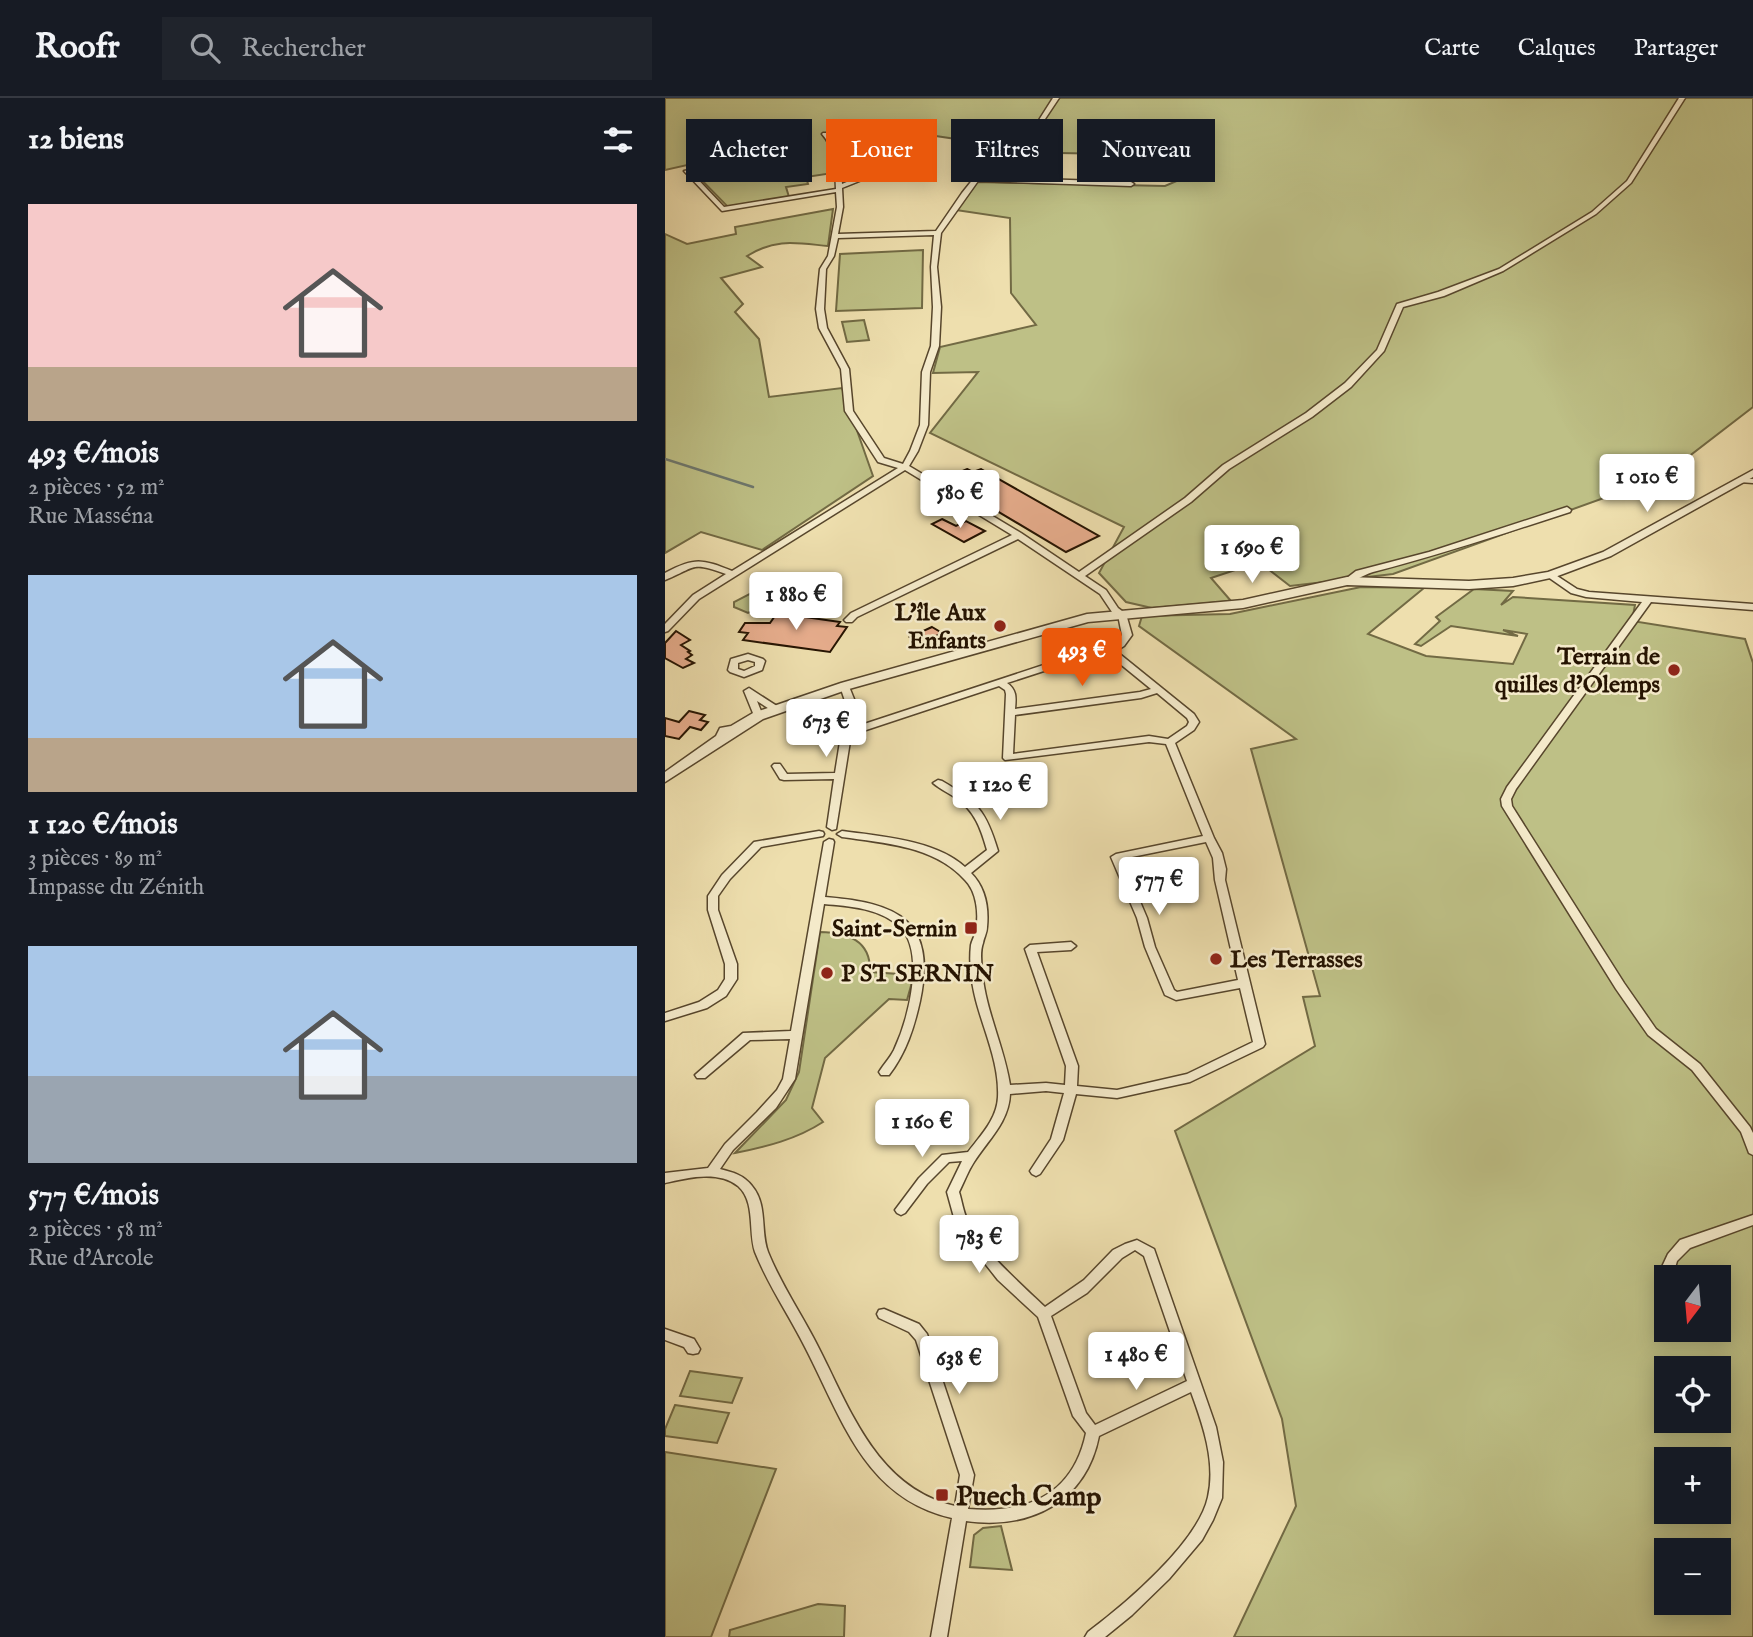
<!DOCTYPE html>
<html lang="fr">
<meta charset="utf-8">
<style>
:root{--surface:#171b24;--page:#20242c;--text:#f1f3f6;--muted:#9ea1a6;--line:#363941;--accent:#ea580c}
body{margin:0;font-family:"IM FELL English",serif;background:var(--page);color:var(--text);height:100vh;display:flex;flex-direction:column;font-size:26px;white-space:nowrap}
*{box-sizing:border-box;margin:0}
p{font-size:23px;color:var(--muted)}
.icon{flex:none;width:38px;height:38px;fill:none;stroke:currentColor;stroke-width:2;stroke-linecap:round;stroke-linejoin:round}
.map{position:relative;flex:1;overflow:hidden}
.sheet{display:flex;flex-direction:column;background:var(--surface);width:665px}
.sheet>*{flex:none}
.banner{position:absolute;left:21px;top:21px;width:665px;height:63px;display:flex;gap:14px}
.needle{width:46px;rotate:196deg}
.tools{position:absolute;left:989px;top:1167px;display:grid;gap:14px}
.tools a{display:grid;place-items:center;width:77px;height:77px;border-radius:0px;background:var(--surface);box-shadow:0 4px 18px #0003;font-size:35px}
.price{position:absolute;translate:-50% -60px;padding:0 16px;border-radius:7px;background:#fff;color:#222;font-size:23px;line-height:46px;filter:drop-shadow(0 2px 4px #0008)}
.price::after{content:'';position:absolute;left:50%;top:42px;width:21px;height:16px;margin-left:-10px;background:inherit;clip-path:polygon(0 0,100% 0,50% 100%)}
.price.current{background:var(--accent);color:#fff}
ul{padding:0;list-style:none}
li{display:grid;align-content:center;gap:14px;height:371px;padding:0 28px}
li span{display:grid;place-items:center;height:217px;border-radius:0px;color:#555}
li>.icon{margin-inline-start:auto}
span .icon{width:126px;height:126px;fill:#fffc;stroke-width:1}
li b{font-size:30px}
h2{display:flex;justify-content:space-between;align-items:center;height:84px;padding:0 28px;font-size:30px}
.tag{padding:0 24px;border-radius:0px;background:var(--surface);box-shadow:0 4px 18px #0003;font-size:24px;line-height:63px}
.tag.current{background:var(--accent);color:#fff}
header{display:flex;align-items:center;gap:42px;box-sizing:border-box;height:98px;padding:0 35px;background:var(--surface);border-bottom:2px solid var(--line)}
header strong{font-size:33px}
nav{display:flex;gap:38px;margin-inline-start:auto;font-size:24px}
.search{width:490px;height:63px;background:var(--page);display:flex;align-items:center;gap:18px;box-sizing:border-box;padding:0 24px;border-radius:0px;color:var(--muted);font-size:26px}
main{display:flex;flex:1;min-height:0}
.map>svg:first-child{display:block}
</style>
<header>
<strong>Roofr</strong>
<div class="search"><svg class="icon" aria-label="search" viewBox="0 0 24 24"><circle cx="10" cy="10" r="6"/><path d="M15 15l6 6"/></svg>Rechercher</div>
<nav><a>Carte</a><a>Calques</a><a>Partager</a></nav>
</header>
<main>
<section class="sheet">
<h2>12 biens<svg class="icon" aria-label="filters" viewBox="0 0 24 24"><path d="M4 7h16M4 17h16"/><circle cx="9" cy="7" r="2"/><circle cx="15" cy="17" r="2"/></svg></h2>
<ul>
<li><span style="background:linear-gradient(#f6c9c9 75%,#b9a48a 0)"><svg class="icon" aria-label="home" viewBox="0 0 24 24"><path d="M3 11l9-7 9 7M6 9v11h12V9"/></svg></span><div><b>493 €/mois</b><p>2 pièces · 52 m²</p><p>Rue Masséna</p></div></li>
<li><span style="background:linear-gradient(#a9c7e8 75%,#b9a48a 0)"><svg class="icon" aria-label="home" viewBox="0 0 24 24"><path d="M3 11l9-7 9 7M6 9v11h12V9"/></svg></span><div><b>1 120 €/mois</b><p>3 pièces · 89 m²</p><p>Impasse du Zénith</p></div></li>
<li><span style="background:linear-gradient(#a9c7e8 60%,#9aa5b1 0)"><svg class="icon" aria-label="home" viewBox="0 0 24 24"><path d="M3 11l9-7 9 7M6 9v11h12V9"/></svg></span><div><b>577 €/mois</b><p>2 pièces · 58 m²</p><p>Rue d'Arcole</p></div></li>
</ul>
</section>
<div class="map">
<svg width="1088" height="1539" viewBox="0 0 1088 1539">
<rect width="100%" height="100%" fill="#eedfae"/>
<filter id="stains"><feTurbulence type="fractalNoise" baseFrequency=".00286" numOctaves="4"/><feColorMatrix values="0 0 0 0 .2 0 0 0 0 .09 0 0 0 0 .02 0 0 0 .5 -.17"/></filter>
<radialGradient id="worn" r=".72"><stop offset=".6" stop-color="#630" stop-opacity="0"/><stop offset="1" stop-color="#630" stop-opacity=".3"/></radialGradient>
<g fill="#bec086" stroke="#726a44" stroke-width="2" fill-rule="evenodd">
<path d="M0,0H1088V309L997,379L728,476L625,488L594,464L546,480L566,503L487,510L461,504L434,475L459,429L265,335L313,274L268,275L275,249L371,227L346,195L345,120L291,112L311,84L500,88L526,77L506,57L341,54L338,48L237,33L166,37L168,75L141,79L143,86L121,89L124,99L63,109L22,67L0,72Z"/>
<path d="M168,111L163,148C131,145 111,140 82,158L97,169L56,180L78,206L70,214L94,241L104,299L177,290L208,378L97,452L36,434L0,455V136L22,146L71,136L70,129Z"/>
<path d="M258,152L257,210L171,213L175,156Z"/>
<path d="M199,222L204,242L182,244L177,224Z"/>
<path d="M98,489L116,498L83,515L69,509V504Z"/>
<path d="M696,489L759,490L703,536L761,558L848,566L862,536L838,532L853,538L786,528L756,548L750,546L775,523L771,519L809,491L848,493L836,507L848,499L970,507L967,523L1080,541L1088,565V1539H569L631,1408L617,1321L510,1033L650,948L638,899L655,898L586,651L631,641L474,528L477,518L565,516ZM1001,1180H1054V1232H1001ZM1001,1270H1054V1323H1001ZM1001,1362H1054V1414H1001ZM1001,1452H1054V1505H1001Z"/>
<path d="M155,834C183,835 206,842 205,874L249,877L242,902L224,901L160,960L147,1010L158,1024C132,1041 101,1049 70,1055L121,1002L134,974Z"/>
<path d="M25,1273L77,1280L67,1305L15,1298Z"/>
<path d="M10,1307L64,1315L52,1345L0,1338V1331Z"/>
<path d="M0,1354L111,1371L46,1539H0Z"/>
<path d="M336,1428L347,1472L305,1469L309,1437L318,1430Z"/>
<path d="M153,1506L180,1508L179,1539H64L65,1532Z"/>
</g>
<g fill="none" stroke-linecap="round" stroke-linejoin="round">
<path stroke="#6e776d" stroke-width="2.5" d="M0,361L88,389"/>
</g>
<g fill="#e8ae8e" stroke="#251301" stroke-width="2">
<path d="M302,371L308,374L316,371L434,438L401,454L295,391L298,390L288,384V377Z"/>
<path d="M277,421L291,428L301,423L320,433L299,444L267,426Z"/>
<path d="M112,515L175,524L172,528L182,529L165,554L78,542L83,535L74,534L80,525H105Z"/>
<path d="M267,529L277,535L267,540L272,543L260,548L245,539Z"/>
<path d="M11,533L25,542L16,547L25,553L23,554L27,557L21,561L29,565L18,570L0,560V545Z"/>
<path d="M24,613L40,617L35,622L43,624L36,632L25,629L14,641L0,638V620L14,624Z"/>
</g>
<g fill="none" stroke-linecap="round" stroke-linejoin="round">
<defs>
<g id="minor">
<path d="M388,0H394L378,24L340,53L316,79L466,84L469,86L466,88L313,83L276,135L272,169L276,209L274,248L265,274L263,327L253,353L244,368L356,435L414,474L520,400L558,367L641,315L680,285L712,252L732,206L773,194L834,171L927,114L962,83L1014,0H1020L966,85L931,116L838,173L779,198L738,209L719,253L686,289L647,319L564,371L526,404L420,478L441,492L453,510L461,516L467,537L459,548L451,553L529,616L534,624L529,632L510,645L549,740L557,755L561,771L560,782L600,946L598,949L525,984L452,1000L411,996L398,1042L375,1076L371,1078L367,1076L365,1073L386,1041L399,995L381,993L345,996C344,1024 323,1042 309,1064C303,1073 299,1084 294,1094C297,1103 298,1113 302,1121C314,1150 357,1187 380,1209L419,1182L448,1152L460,1146L472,1142L489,1151L551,1329L558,1364L557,1400L548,1422L537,1442L504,1481L467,1517L440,1539H420L423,1534C459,1507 533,1445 543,1399C551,1364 538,1327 526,1294L434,1338C421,1404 365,1432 301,1423L282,1539H266L287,1420C199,1400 177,1320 140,1249C124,1217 103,1187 90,1154C83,1133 91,1104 73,1088C53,1072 22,1080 0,1085V1075L43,1070L60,1046L92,1014L112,992L118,981L125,941L85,942L40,980H32L30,977L78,935L126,933L159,744L164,741L168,742L169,744L160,799C233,805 272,822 255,903C249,930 241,955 224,977H216L214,974C219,966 225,960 229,952C243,922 261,855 235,829C215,810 184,808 159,806L130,981L111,1010L68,1052L55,1071C67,1074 79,1077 87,1088C103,1107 95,1133 103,1154C115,1184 133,1211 148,1239C183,1304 208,1389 290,1408L295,1377L251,1242L244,1234L214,1220L212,1216L214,1212L219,1211L254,1226L262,1236L309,1377L303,1411C362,1416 408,1397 421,1335L408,1318L373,1219L333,1182L303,1144L290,1123L282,1094L297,1063L284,1064L262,1086L240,1115L236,1117L232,1115L230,1112L254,1080L277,1057L303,1054C316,1037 332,1021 333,999C335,956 309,916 306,874C305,865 305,856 306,847C307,842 310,838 311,832C314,816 312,794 300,782C270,748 219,745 177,739L172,736L177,733C214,738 271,742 300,769L322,752C316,731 310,713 291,700C284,695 275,691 268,685L273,682L277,683C313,704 321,713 333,753L306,775C320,789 324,809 322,829C322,835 319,839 318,845C315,853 316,863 317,872C320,912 339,948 345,987L381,985L400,987L401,968L360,851L365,847L406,844L411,848L406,852L372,854L413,968L412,988L452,992L522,976L588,944L575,890L511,902L500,897L480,849L472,820L446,759L451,756L538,738L501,646L484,644L340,662L338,660L341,596L340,592L334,588L186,637L171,731L167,732L162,729L169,681L119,682L115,681L107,668L109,666H115L122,676L170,675L181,606L175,588L177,586H183L191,606L187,630L418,554C434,551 447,552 457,537L453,517L447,514L435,496L353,441L192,519L187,524H181L179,522L186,515L347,437L240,372L34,501L3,533L0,534V526L28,497L61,476C25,463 32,469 0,482V475C30,459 37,461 67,473L233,370L213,364L180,313L176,271L154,230L151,211L155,171L163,158L172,109L171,94L57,113L19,73L24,72L59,109L171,91C170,70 171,52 157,36L158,35H162C176,49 176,67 177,86C211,72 222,68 239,34L242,32L245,34C227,71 215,75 177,90L178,109L173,136L271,133L297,95L313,75L336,51L374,22ZM269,137L266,169L268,209L266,248L257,274L255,327L245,353L238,366L219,360L188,313L184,271L162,230L159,211L161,171L169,158L173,140ZM443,556L486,591L475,594L350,611C351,600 352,592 342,585L422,559ZM492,595L522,620L524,624L522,628L503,641L484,638L348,656L350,617L476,600ZM541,744L548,760L550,782L573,882L512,894L509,892L490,849L482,820L457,761ZM470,1152L479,1158L522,1283L430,1327L421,1315L386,1218L422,1195L457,1160Z"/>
<path d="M1074,380L1088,381V385L1074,384Z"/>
<path d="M902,409L906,412L905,414C840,435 775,457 708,474C698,477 687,485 679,485L678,483L691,473L764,454Z"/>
<path d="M886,474L912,491L924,494L1088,506V512L986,504L851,691L846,701L847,708L959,885L991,931L1035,966L1085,1029L1088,1035V1057L1084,1055L1076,1034L1027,972L983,937L951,891L837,708L836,701L842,689L977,504L921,499L906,495L883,479L882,477Z"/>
<path d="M83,556L98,561L100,563L97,572L79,579L65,574L63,572L66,561ZM83,562L90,564V568L79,573L73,571V565Z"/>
<path d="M84,590L115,610L117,612L115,614H109L92,603L98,618L93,621L90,620L79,593Z"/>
<path d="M154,733L158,734L159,736L158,738L96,749L65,781L53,798V812L72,866V881L61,898L42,910L0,923V915L34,904L53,892L60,881V866L43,812V798L57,777L89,744Z"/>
<path d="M1088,1117V1127L1025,1150L1012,1163L1007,1180H1001V1193L996,1192L994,1182L996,1171L1003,1156L1015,1142Z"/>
<path d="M0,1231L29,1241L35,1251L33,1255L28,1256L23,1255L19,1249L0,1242Z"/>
</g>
<path id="tertiary" d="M1088,372V379L946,458L890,479L848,488L804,491L682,487L578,510L423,524L184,591L98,621L0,684V674L51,638L55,630L66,628L88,615L176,585L422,516L578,502L682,479L804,483L848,480L883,474L938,454Z"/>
</defs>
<use href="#minor" stroke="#57462c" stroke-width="3"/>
<use href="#tertiary" stroke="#57462c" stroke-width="3"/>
<use href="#minor" fill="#f4eaca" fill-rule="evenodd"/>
<use href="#tertiary" fill="#f4eaca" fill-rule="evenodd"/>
</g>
<g fill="#8f2418" stroke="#f4eaca" stroke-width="2.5">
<circle cx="335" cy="528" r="7"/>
<circle cx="1009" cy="572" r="7"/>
<rect x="299" y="823" width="14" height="14" rx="3.5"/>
<circle cx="551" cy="861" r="7"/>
<circle cx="162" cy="875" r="7"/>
<rect x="270" y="1390" width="14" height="14" rx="3.5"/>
</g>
<g text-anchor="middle" stroke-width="5" stroke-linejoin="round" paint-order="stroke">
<g font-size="24" font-weight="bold" fill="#251301" stroke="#f4eaca" text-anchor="end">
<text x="321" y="522">L'île Aux<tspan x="321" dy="28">Enfants</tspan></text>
<text x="995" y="566">Terrain de<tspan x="995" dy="28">quilles d'Olemps</tspan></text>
<text x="292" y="838">Saint-Sernin</text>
<text x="565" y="869" text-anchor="start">Les Terrasses</text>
<text x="176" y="883" text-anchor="start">P ST SERNIN</text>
</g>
<g font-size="28" font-weight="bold" fill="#251301" stroke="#f4eaca" text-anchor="start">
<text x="291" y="1407">Puech Camp</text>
</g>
</g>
<rect width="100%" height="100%" filter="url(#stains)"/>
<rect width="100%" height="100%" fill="url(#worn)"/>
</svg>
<div class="tools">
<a><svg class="needle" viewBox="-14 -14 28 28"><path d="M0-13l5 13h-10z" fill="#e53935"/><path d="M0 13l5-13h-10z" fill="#9ea1a6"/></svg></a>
<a><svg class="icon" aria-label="locate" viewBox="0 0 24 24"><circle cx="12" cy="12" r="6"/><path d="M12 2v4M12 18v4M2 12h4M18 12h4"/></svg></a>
<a>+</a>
<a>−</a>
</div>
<b class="price" style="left:982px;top:416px">1 010 €</b>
<b class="price" style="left:295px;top:432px">580 €</b>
<b class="price" style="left:587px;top:487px">1 690 €</b>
<b class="price" style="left:131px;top:534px">1 880 €</b>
<b class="price current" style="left:417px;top:590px">493 €</b>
<b class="price" style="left:161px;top:661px">673 €</b>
<b class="price" style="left:335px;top:724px">1 120 €</b>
<b class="price" style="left:494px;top:819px">577 €</b>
<b class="price" style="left:257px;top:1061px">1 160 €</b>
<b class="price" style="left:314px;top:1177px">783 €</b>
<b class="price" style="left:471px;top:1294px">1 480 €</b>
<b class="price" style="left:294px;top:1298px">638 €</b>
<div class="banner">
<a class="tag">Acheter</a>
<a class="tag current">Louer</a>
<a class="tag">Filtres</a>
<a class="tag">Nouveau</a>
</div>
</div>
</main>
